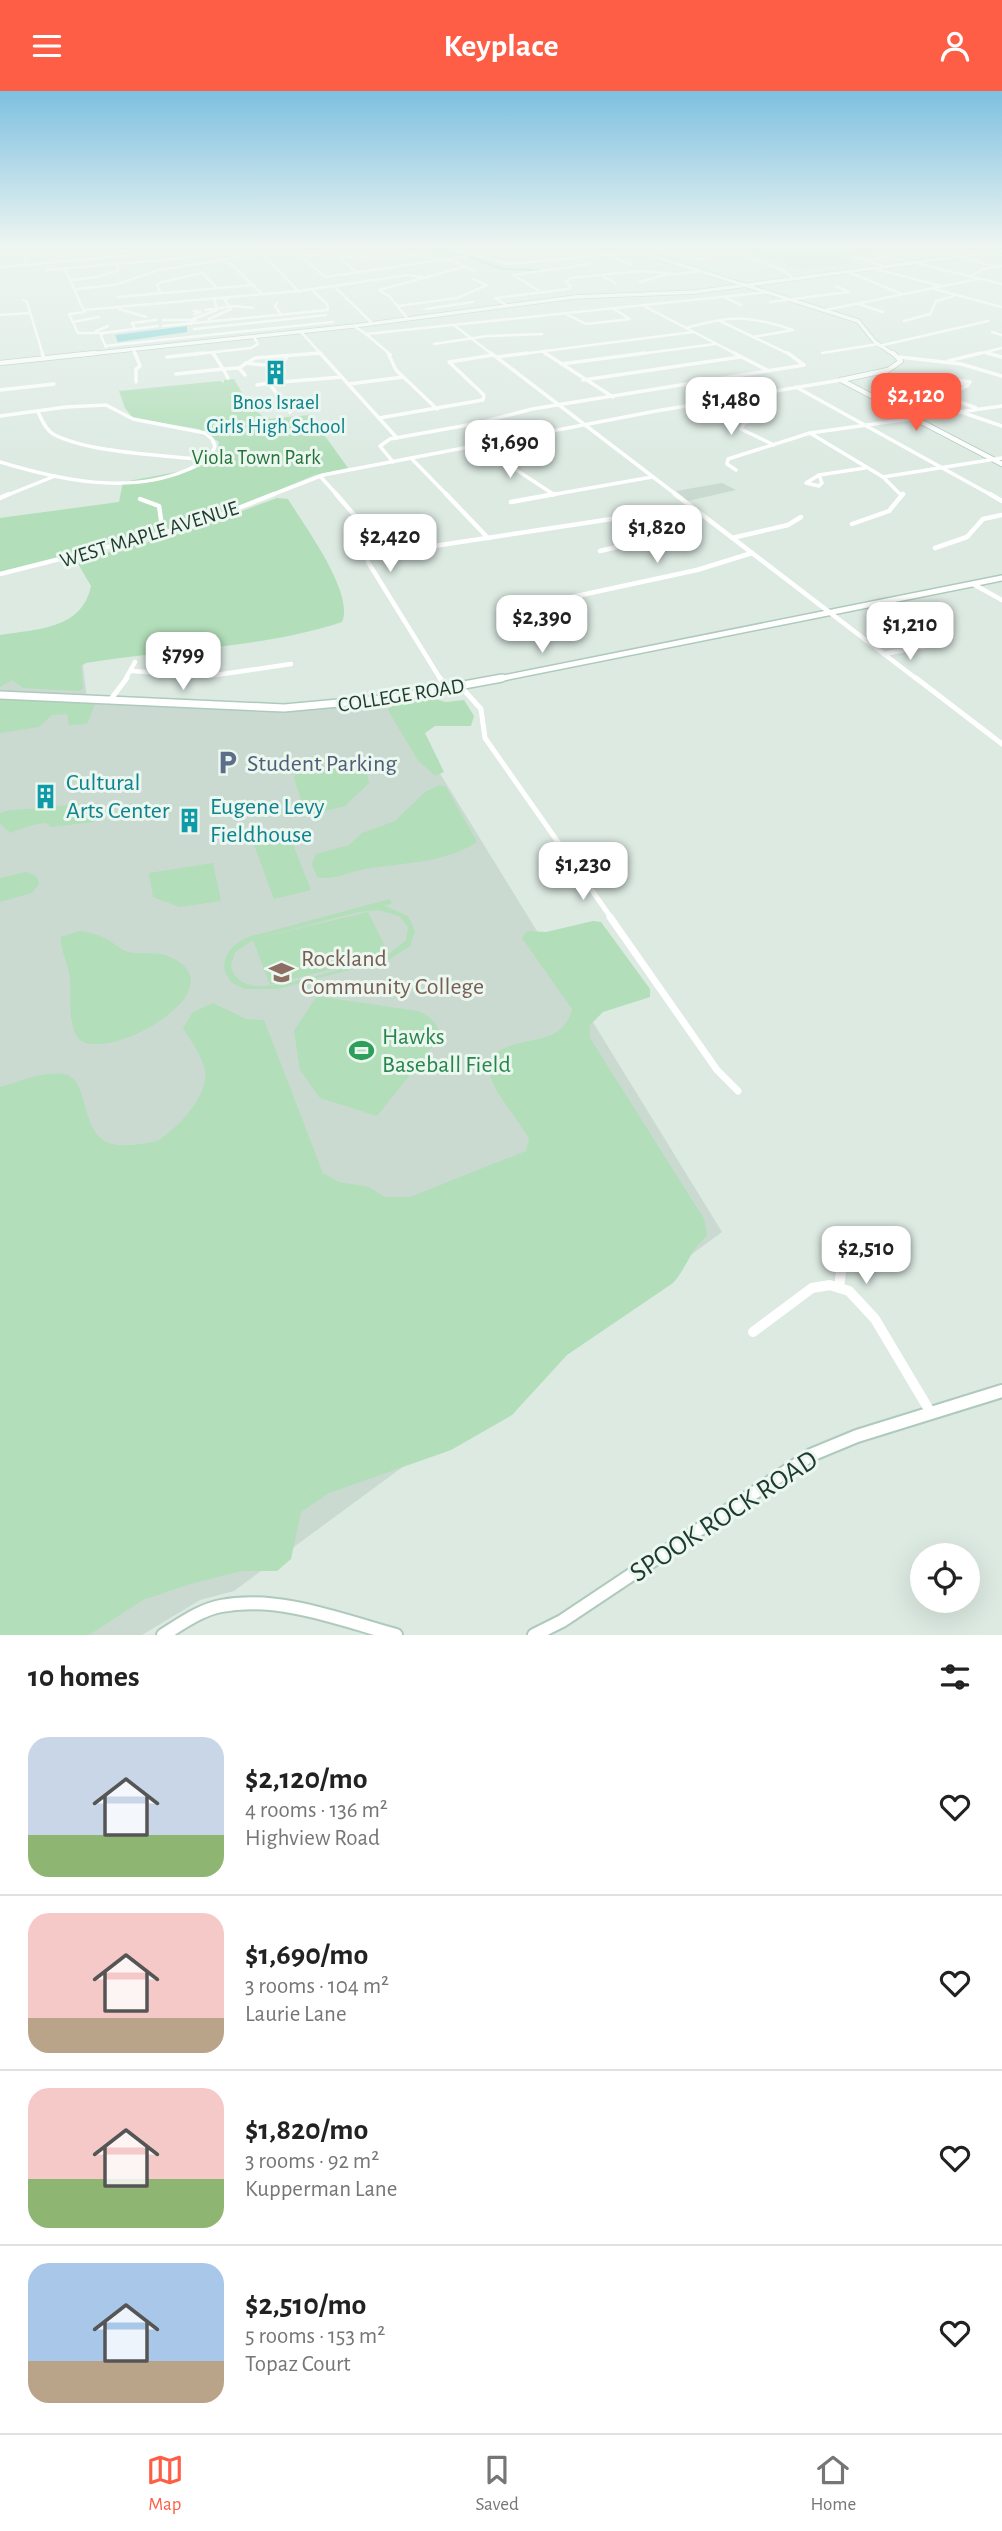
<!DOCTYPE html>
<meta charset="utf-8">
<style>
:root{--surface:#fff;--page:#f2f2f2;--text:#222;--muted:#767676;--line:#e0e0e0;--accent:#fe5e46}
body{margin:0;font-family:"Alegreya Sans",sans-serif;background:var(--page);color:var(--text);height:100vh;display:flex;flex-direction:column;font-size:26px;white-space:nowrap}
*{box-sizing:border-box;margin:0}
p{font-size:23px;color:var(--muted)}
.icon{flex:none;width:38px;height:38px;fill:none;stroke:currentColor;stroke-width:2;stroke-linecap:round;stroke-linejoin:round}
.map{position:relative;height:1544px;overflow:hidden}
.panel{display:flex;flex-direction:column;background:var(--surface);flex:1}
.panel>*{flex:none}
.tools{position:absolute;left:910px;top:1452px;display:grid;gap:14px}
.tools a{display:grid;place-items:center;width:70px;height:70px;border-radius:50%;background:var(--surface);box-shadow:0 7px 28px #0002;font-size:35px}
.price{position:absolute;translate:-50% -60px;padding:0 16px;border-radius:14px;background:#fff;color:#222;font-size:23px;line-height:46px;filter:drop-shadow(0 2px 4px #0008)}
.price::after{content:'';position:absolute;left:50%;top:42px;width:21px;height:16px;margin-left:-10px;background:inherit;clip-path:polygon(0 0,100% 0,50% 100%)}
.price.active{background:var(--accent);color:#fff}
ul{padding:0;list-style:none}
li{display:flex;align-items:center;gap:21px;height:175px;padding:0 28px}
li+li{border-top:2px solid var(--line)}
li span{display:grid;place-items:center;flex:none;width:196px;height:140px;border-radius:21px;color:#555}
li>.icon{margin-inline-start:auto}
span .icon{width:84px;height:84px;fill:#fffc;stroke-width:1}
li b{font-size:30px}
h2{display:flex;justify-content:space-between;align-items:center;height:84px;padding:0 28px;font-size:30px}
header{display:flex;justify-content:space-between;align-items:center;height:91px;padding:0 28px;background:var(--accent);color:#fff;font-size:32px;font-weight:700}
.tabs{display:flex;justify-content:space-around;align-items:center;height:98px;border-top:2px solid var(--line);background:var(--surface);font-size:19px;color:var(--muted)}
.tabs a{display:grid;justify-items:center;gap:4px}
.tabs .active{color:var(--accent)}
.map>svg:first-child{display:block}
</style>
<header><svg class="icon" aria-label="menu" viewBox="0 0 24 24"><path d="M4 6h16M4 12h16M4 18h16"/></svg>Keyplace<svg class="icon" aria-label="person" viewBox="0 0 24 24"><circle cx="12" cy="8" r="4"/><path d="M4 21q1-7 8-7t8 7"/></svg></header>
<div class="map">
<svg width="1002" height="1544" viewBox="0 0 1002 1544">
<rect width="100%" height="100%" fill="#dceae2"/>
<g fill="#cadad1">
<path d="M829,154H848L873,162L842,167L855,172L803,179L754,163Z"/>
<path d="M722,392L736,399L688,410L676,400Z"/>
<path d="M78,533L87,609L263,621L396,611L722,1141L234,1500L200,1509L142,1544H0V545Z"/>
</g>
<g fill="#b2deb9" fill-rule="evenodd">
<path d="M234,288L246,309L265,328L310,324L348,377L315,384L195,433L55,471L0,482V427L119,411L123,391L193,378L216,363L219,351L199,338L133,327L125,317L119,300L220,290L224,292V289Z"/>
<path d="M277,407L288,408C303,433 355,502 342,531C260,558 170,558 86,572L81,575L83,597L80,600L23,597L12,589L0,596V544C36,538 82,539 91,495L77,471L79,469L183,442Z"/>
<path d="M431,607L446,611L464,609L474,625L471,635H435L425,642L444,681L435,685L417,668L388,619L391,614Z"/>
<path d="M29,608L93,611L95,613L87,633L69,634L67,623L52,624L39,636L0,642V609Z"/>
<path d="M365,673L369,692L345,715L306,725L294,687L296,681Z"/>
<path d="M439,694L446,696L477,751C446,772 401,772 365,778C347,781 335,790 317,786L312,773L316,763L349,754L362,742L395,730L425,701Z"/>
<path d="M91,712L95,715L94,731L51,736L46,732C34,733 22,737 10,742L0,732V722L5,720Z"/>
<path d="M290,746L311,799L274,808L254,754Z"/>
<path d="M213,772L221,810L180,816L153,806L149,782Z"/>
<path d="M26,781L36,785L39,793L32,802L0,811V787Z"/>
<path d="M390,808L392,812L385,815L408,825L415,840L410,855L390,868L278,898H245L232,892L225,881C222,863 233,853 248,846ZM379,819L399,825L408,836L406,849L389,863L368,821L254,848L359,821ZM253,849L270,894L388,863C365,872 282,897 259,895C246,895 234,889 231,875L235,861Z"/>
<path d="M593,830L601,831L650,898V906L603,921L590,934V947L704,1128L707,1145C689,1160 688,1175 673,1192L567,1264L512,1324L451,1359L329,1402L301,1421L291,1468L277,1480H241L190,1493L143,1509L89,1544H0V996C19,991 42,980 63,983C92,986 77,1049 117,1054C126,1055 151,1053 159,1049C178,1037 209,1004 205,980C202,964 191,950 183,937L193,921L213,912L246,928L264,929L323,1082L339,1091L369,1096L385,1106H410L526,1060L529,1047L498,1002L485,975C488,972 492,965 496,962C521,944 564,956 572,918L522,847L527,840L546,841Z"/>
<path d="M80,840C91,842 101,844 110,850C116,854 121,859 128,861C142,864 157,860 170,866C241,897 110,972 80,949C67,938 71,902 70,887C69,874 59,856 61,846Z"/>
<path d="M317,905L417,920C429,925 436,930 440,942L437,950L377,1025L320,1007L300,979L294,940Z"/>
</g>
<path fill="#7ed1d5" d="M187,235V241L118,251L115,244Z"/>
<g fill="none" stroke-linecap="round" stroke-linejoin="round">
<g stroke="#7ed1d5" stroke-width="2">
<path d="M412,158L422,156L461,165"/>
<path d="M470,166L502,178L539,179"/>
</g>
<defs>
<g id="secondary-far4">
<path d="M618,154L858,230L875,251L895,264"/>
<path d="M79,264L354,235L575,206L695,201L1002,160"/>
</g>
<g id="secondary-far3">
<path d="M0,272L95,262"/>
<path d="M841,289L888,279L901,270L893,262"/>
<path d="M841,289L1002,373"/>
</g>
<path id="secondary-far2" d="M493,589L1002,487"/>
<path id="secondary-far1" d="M0,604L284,617L393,607L502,587"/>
<g id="secondary">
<path d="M163,1544C181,1533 200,1519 221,1515C279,1504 341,1529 396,1544"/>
<path d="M534,1544L562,1530L811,1364L857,1345L1002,1300"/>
</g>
</defs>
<use href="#secondary-far4" stroke="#aecabd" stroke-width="5"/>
<use href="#secondary-far3" stroke="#aecabd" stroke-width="6"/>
<use href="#secondary-far2" stroke="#aecabd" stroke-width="8"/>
<use href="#secondary-far1" stroke="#aecabd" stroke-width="10"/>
<use href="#secondary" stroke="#aecabd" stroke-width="16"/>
<g stroke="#fff" stroke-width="2.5">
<path d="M19,154L27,173"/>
<path d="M54,154L59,170"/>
<path d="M95,154V158L105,160L178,157"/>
<path d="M255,154L299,201"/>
<path d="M289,154L325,186L469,165"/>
<path d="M435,154L510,173L639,161"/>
<path d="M646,154L701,168"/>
<path d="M661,157L676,154"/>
<path d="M728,158L783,179L794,188"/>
<path d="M461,159L528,154"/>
<path d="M893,159L920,155L997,176"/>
<path d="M297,163L358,167L413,164L439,168"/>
<path d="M498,163L602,154"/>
<path d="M612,165L631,174"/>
<path d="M338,166L358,182"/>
<path d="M854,166L884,175"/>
<path d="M450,169L474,180"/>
<path d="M701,169L729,158"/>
<path d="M868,169L890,166"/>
<path d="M223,170L231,173L261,202"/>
<path d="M911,171L1002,193"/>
<path d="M0,176L147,163"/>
<path d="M872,177L941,195"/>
<path d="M65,178L84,220"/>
<path d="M47,179L197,166L255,155"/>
<path d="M846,180L902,203"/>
<path d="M201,181L217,197"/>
<path d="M604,186L616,192"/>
<path d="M970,186L983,178L1002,175"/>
<path d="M71,189L98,186L118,179L117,173"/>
<path d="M640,191L668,183"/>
<path d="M335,196L373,233"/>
<path d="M77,198L114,194L159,179L260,163"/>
<path d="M934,198L1002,216"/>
<path d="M538,199L513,184L590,173"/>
<path d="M161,202L157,194L162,191L202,182"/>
<path d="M118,206L253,194"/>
<path d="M726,207L741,214"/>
<path d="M23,209L27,211L43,264"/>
<path d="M770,211L849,201L836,195"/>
<path d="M277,212L275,215L281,223"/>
<path d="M858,213L883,221"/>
<path d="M506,214L495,207L568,198L571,195L565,191L571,187L641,180L677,183L699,180"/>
<path d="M398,215L457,207L487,194L473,188"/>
<path d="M644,215L738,264"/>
<path d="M119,218L146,226"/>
<path d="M426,218L473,211"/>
<path d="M84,219L299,200L408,184L428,187"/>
<path d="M205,219L235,215L253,217"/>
<path d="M826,219L978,188"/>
<path d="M194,220L201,221L195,223"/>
<path d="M85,221L69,223L78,242H103L101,245L106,256"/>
<path d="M0,224L30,222"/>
<path d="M568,224L586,233L630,228L614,218"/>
<path d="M209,228L231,218L224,208H228"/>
<path d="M408,228L390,206L379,199L464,176"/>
<path d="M163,229H196"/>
<path d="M718,229L791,264"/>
<path d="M904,230L930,223L936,210L954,205"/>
<path d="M73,231L99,226"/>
<path d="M191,233L193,228L217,219L214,207"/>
<path d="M454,234L493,264"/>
<path d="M163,235L328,219L327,213L312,199"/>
<path d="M354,235L366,243L768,201"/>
<path d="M686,237C732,224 748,224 793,239L753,246"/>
<path d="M135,238L132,232L156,229"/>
<path d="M194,238L326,224"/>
<path d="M96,240L108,235"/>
<path d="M301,241L322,264"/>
<path d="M992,241L1002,244"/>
<path d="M103,242L158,235"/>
<path d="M366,243L391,264"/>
<path d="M434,253L487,245L542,243"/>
<path d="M105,255L333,231"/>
<path d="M879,255L988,230"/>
<path d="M133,258L135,264"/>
<path d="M542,260L548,264"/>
<path d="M212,261L214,264"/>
<path d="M822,262L878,253"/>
<path d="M987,262L994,264"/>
<path d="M188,264L251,257L258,253L254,246"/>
<path d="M297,264L320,262"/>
<path d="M514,264L693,241"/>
<path d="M632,264L715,253"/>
<path d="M974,264L1002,257"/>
</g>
<g stroke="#fff" stroke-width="3.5">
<path d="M42,262L44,267"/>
<path d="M135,262L140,275L136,278V291"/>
<path d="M213,262L223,278L239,277"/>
<path d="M320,262L397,347"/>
<path d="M388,262L396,279L437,318"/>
<path d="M491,262L678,405"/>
<path d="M545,262L613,306"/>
<path d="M734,262L769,280"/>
<path d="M987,262L1002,266"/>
<path d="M167,266L204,262"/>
<path d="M497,266L528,262"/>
<path d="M899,266L961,273L1002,285"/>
<path d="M948,270L981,262"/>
<path d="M245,272L264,274L285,269L287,265"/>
<path d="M561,273L645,262"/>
<path d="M880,281L976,317"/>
<path d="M176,283L223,278L228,287"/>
<path d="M245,284L239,277L255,267L320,262"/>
<path d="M583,289L740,266"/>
<path d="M956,289L970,291L967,295Z"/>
<path d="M349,293L403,286"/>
<path d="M257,294L269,292"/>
<path d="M686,294L715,309"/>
<path d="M796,296L993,405"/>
<path d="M0,299L54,293"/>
<path d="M749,304L769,318L762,325L744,332L741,338L774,354"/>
<path d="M947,304L967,295"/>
<path d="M38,321C42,329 45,338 53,343C88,362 165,364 205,369"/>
<path d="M290,321L269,292L342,286"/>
<path d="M961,321L1002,335"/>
<path d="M0,325L66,316L106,314L133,328L205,342L212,348L215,355C211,368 199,374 187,379C128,404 59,389 0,371"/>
<path d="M379,327L483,309L484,304L449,271L493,264"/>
<path d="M810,342L883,386L902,405"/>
<path d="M487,354L512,376L553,403"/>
<path d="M411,367L448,405"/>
<path d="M393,371L380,355L390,348L479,332L532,318L804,274L788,262"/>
<path d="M736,379L727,373L728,368L810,342L1002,315"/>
<path d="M819,384L822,392L819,395L806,392Z"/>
<path d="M819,384L865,377"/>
<path d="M320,385L338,405"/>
<path d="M883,386L1002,367"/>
<path d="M5,405L55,385"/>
<path d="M269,405L323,384L656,320L841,289"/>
<path d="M545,405L652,386"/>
</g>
<g stroke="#fff" stroke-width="4.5">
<path d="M336,403L369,441L368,471L441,589"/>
<path d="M446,403L488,447"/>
<path d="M675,403L918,589"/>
<path d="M990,403L1002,410"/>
<path d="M0,407L9,403"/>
<path d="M140,408L159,415L163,442"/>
<path d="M511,411L555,403"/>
<path d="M852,433L889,420L903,403"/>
<path d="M732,447L788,434L801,426"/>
<path d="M935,457L967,446L983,428L1002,424"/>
<path d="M368,465L618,427L639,432L655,447L600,460"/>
<path d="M0,483L198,433L274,403"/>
<path d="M973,493L1002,509"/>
<path d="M572,506L697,479L752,462"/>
<path d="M884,563L930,554"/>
<path d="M132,580L209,585L291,573"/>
<path d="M125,589L135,571"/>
</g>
<g stroke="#fff" stroke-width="5">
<path d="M440,587L447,598"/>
<path d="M916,587L1002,653"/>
<path d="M461,596L481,618L485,647L612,828"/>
<path d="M111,608L127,587"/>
</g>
<path stroke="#fff" stroke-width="7" d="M610,826L717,979L738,1000"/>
<g stroke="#fff" stroke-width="10">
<path d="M839,1197L841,1181"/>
<path d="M753,1241L812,1197L830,1194L849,1200L875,1228L931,1322"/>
</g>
<use href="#secondary-far4" stroke="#fff" stroke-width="3.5"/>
<use href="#secondary-far3" stroke="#fff" stroke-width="4.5"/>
<use href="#secondary-far2" stroke="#fff" stroke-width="5"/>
<use href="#secondary-far1" stroke="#fff" stroke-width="7"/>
<use href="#secondary" stroke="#fff" stroke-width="12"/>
</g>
<linearGradient id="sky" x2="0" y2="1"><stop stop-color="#7dc0e0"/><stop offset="0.42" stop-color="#eff6f2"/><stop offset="1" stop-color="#eff6f2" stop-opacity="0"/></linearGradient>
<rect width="1002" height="371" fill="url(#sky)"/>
<defs>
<symbol id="building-bare" viewBox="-9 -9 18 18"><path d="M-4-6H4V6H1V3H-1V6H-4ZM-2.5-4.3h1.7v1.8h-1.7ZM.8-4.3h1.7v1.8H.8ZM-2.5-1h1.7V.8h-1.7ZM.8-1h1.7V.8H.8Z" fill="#0f9aa8" stroke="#ecf7f0" stroke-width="2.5" paint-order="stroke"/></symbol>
<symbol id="parking-bare" viewBox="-9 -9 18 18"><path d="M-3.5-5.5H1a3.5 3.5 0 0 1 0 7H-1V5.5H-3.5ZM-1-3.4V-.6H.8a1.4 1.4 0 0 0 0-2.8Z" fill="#5c6f8a" stroke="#ecf7f0" stroke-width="2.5" paint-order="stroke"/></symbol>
<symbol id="university-bare" viewBox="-9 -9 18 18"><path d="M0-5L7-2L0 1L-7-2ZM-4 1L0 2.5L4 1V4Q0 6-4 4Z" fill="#8d6e63" stroke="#ecf7f0" stroke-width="2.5" paint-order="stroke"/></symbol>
<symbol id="stadium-bare" viewBox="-9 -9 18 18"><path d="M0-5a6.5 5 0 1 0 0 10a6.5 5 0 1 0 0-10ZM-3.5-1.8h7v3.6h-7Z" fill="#2e9e5b" stroke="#ecf7f0" stroke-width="2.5" paint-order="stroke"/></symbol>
</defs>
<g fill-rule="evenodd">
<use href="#building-bare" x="258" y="264" width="35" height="35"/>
<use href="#parking-bare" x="210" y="654" width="35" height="35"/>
<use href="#building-bare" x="28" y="688" width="35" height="35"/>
<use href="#building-bare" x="172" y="712" width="35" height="35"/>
<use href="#university-bare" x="264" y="864" width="35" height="35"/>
<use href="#stadium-bare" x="344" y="942" width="35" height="35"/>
</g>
<g text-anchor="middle" stroke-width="6" stroke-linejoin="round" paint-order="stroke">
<g font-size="21" fill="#0d838f" stroke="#ecf7f0">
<text x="276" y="318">Bnos Israel<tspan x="276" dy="24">Girls High School</tspan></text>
</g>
<g font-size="21" fill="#24733a" stroke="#ecf7f0">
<text x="256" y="373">Viola Town Park</text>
</g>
<g font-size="21" fill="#1d3a2f" stroke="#ecf7f0">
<text transform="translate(149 443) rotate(-17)" y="7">WEST MAPLE AVENUE</text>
<text transform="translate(401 604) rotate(-9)" y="7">COLLEGE ROAD</text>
</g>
<g font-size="24" fill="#4e5e75" stroke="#ecf7f0" text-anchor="start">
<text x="247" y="680">Student Parking</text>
</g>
<g font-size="24" fill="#0d838f" stroke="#ecf7f0" text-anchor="start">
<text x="66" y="699">Cultural<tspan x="66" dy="28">Arts Center</tspan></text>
<text x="210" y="723">Eugene Levy<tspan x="210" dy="28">Fieldhouse</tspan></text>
</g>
<g font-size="24" fill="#785e54" stroke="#ecf7f0" text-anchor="start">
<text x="301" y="875">Rockland<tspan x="301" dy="28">Community College</tspan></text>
</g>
<g font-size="24" fill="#27864d" stroke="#ecf7f0" text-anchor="start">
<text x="382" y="953">Hawks<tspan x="382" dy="28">Baseball Field</tspan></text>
</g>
<g font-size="28" fill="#1d3a2f" stroke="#ecf7f0">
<text transform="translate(723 1424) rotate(-33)" y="10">SPOOK ROCK ROAD</text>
</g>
</g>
</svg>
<div class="tools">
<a><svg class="icon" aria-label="locate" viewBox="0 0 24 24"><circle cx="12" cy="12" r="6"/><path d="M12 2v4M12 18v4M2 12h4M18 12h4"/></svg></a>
</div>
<b class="price active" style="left:916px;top:342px">$2,120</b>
<b class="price" style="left:731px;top:346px">$1,480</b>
<b class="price" style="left:510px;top:389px">$1,690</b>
<b class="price" style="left:657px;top:474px">$1,820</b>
<b class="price" style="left:390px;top:483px">$2,420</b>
<b class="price" style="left:542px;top:564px">$2,390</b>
<b class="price" style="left:910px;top:571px">$1,210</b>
<b class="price" style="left:183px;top:601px">$799</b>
<b class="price" style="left:583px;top:811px">$1,230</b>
<b class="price" style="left:866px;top:1195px">$2,510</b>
</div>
<section class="panel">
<h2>10 homes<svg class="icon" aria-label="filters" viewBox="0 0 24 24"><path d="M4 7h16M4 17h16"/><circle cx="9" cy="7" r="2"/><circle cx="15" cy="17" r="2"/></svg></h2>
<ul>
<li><span style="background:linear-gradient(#c9d6e8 70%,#8fb573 0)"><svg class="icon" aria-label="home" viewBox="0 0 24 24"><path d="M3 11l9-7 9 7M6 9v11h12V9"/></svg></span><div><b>$2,120/mo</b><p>4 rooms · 136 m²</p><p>Highview Road</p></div><svg class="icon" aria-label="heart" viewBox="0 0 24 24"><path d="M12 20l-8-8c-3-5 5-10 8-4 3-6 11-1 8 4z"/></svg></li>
<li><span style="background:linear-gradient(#f6c9c9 75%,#b9a48a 0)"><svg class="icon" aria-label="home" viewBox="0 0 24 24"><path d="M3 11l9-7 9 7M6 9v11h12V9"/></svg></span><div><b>$1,690/mo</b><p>3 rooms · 104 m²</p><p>Laurie Lane</p></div><svg class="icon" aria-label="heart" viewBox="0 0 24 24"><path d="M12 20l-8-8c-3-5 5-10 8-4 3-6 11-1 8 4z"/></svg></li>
<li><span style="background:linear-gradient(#f6c9c9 65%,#8fb573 0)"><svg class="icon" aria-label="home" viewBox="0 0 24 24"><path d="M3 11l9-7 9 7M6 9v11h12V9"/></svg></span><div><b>$1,820/mo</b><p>3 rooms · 92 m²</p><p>Kupperman Lane</p></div><svg class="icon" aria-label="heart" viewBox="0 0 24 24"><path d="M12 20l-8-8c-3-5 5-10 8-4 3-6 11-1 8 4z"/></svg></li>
<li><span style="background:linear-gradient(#a9c7e8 70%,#b9a48a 0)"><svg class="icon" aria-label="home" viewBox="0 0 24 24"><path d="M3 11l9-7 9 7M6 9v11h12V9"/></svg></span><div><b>$2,510/mo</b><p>5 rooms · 153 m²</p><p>Topaz Court</p></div><svg class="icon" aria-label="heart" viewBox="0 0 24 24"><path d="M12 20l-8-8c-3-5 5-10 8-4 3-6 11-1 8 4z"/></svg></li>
</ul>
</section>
<nav class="tabs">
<a class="active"><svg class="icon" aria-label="map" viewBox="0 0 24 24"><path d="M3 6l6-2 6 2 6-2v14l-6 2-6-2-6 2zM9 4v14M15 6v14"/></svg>Map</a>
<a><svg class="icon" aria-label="saved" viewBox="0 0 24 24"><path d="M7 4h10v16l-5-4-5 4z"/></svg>Saved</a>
<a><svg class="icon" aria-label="home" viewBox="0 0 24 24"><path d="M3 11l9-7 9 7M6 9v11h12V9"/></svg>Home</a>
</nav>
